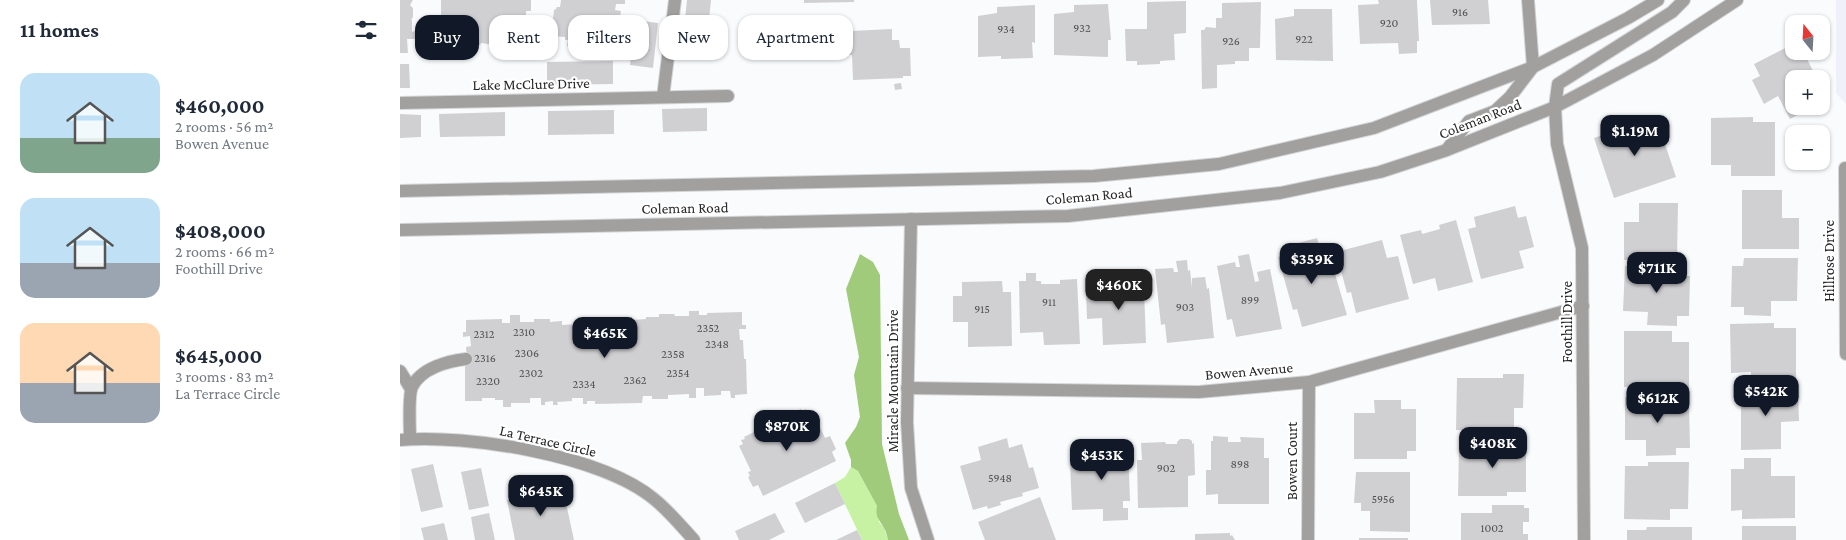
<!DOCTYPE html>
<meta charset="utf-8">
<style>
:root{--surface:#fff;--page:#f6f6f7;--text:#1f2937;--muted:#747a83;--accent:#111827}
body{margin:0;font-family:"Crimson Pro",serif;background:var(--page);color:var(--text);height:100vh;display:flex;flex-direction:column;font-size:19px;white-space:nowrap}
*{box-sizing:border-box;margin:0}
p{font-size:16px;color:var(--muted)}
.icon{flex:none;width:28px;height:28px;fill:none;stroke:currentColor;stroke-width:2;stroke-linecap:round;stroke-linejoin:round}
.map{position:relative;flex:1;overflow:hidden}
.details{display:flex;flex-direction:column;background:var(--surface);width:400px}
.details>*{flex:none}
.top-card{position:absolute;left:15px;top:15px;width:475px;height:45px;display:flex;gap:10px}
.needle{width:32px;rotate:342deg}
.controls{position:absolute;left:1385px;top:15px;display:grid;gap:10px}
.controls a{display:grid;place-items:center;width:45px;height:45px;border-radius:10px;background:var(--surface);box-shadow:0 1px 4px #0004;font-size:25px}
.price{position:absolute;translate:-50% -42px;padding:0 11px;border-radius:10px;background:var(--accent);color:#fff;font-size:16px;line-height:32px;filter:drop-shadow(0 1px 2px #0008)}
.price::after{content:'';position:absolute;left:50%;top:30px;width:15px;height:11px;margin-left:-8px;background:inherit;clip-path:polygon(0 0,100% 0,50% 100%)}
.price.current{background:#222;color:#fff}
ul{padding:0;list-style:none}
li{display:flex;align-items:center;gap:15px;height:125px;padding:0 20px}
li span{display:grid;place-items:center;flex:none;width:140px;height:100px;border-radius:15px;color:#555}
li>.icon{margin-inline-start:auto}
span .icon{width:60px;height:60px;fill:#fffc;stroke-width:1}
li b{font-size:21px}
h2{display:flex;justify-content:space-between;align-items:center;height:60px;padding:0 20px;font-size:21px}
.chip{padding:0 18px;border-radius:15px;background:var(--surface);box-shadow:0 1px 4px #0004;font-size:18px;line-height:45px}
.chip.current{background:var(--accent);color:#fff}
main{display:flex;flex:1;min-height:0}
.map>svg:first-child{display:block}
</style>
<main>
<section class="details">
<h2>11 homes<svg class="icon" aria-label="filters" viewBox="0 0 24 24"><path d="M4 7h16M4 17h16"/><circle cx="9" cy="7" r="2"/><circle cx="15" cy="17" r="2"/></svg></h2>
<ul>
<li><span style="background:linear-gradient(#bfe0f5 65%,#7fa58c 0)"><svg class="icon" aria-label="home" viewBox="0 0 24 24"><path d="M3 11l9-7 9 7M6 9v11h12V9"/></svg></span><div><b>$460,000</b><p>2 rooms · 56 m²</p><p>Bowen Avenue</p></div></li>
<li><span style="background:linear-gradient(#bfe0f5 65%,#9aa5b1 0)"><svg class="icon" aria-label="home" viewBox="0 0 24 24"><path d="M3 11l9-7 9 7M6 9v11h12V9"/></svg></span><div><b>$408,000</b><p>2 rooms · 66 m²</p><p>Foothill Drive</p></div></li>
<li><span style="background:linear-gradient(#ffd9b3 60%,#9aa5b1 0)"><svg class="icon" aria-label="home" viewBox="0 0 24 24"><path d="M3 11l9-7 9 7M6 9v11h12V9"/></svg></span><div><b>$645,000</b><p>3 rooms · 83 m²</p><p>La Terrace Circle</p></div></li>
</ul>
</section>
<div class="map">
<svg width="1446" height="540" viewBox="0 0 1446 540">
<rect width="100%" height="100%" fill="#fafbfd"/>
<path fill="#eff0fa" d="M1436,0H1446V104L1436,93Z"/>
<path fill="#c8f2a3" d="M451,467L458,471L477,506L479,522L484,528L488,540H462L435,483L445,477Z"/>
<path fill="#a0cb7a" d="M460,254L473,262L480,275L482,444L499,514L509,540H488C487,536 486,531 484,528C479,519 475,517 477,506L458,471L451,467V460L445,443L456,427L460,417L454,375L459,357L446,289Z"/>
<g fill="#d0d0d3">
<path d="M0,0H13L10,5L13,8V17L11,20H12V32L15,31L16,39H7L8,53H0Z"/>
<path d="M41,0H131V11H126V18H128V32L122,33V38H118V48L112,47V43L95,45L81,43L80,45H72L70,43L55,45V49H50V39H36L35,32H38V22H41Z"/>
<path d="M161,0H225V4H216L215,10L221,11L217,35H219V41H205V43H201L200,49H192V40L177,38L176,47L167,46L168,40H165V37L152,36L155,20L153,19L154,10L156,9L157,7H160Z"/>
<path d="M287,0H311L306,50L282,48Z"/>
<path d="M404,0H454V2L404,3Z"/>
<path d="M978,0H1017L1019,41H1017V53L999,54L998,43L960,44L958,5L979,4Z"/>
<path d="M1030,0H1088L1090,24L1032,25Z"/>
<path d="M786,1V33L774,34L775,60L760,61V64L737,65V61H726L725,29H747V2Z"/>
<path d="M861,2L860,48H849V61H835V64L817,65V88L802,89L801,30H804L806,27L816,28V18H822V3Z"/>
<path d="M708,4L711,40H708V57L654,55V14L674,12V5Z"/>
<path d="M635,5V43L632,42L633,58L601,59V56L578,57V16L597,13V7Z"/>
<path d="M894,9H932L933,61L876,60L875,19L894,16Z"/>
<path d="M235,20L258,23L253,68L230,65Z"/>
<path d="M492,29V40H499L500,48H510L511,76H503V78L453,80L452,55H439L438,36L452,35L451,31Z"/>
<path d="M1391,45L1396,55L1403,51L1417,79H1394V106H1415L1390,119L1378,96L1364,104L1352,80L1360,76L1354,64Z"/>
<path d="M213,61V84L147,85V62Z"/>
<path d="M0,64H9L10,88H0Z"/>
<path d="M501,83L502,89L495,90L494,84Z"/>
<path d="M1421,86L1428,99L1421,103Z"/>
<path d="M307,108V131L263,132L262,109Z"/>
<path d="M214,110V134L148,135V111Z"/>
<path d="M105,112V136L40,137L39,114Z"/>
<path d="M0,114L21,115V137L0,138Z"/>
<path d="M1256,117L1276,177L1214,198L1194,138Z"/>
<path d="M1353,117V122H1375V176H1331V165H1311V118Z"/>
<path d="M1342,190H1382V218H1399V249H1342Z"/>
<path d="M1239,203H1278L1277,259L1224,260V222H1239Z"/>
<path d="M1115,206L1118,218L1126,216L1134,247L1119,251L1124,268L1081,279L1068,229L1076,227L1074,217Z"/>
<path d="M1056,220L1073,282L1038,291L1035,278L1013,284L1000,235L1021,230L1022,234L1040,229L1039,225Z"/>
<path d="M917,238L921,253L914,254V257L924,255L927,266L917,268L918,270L933,267L947,315L902,327L897,309L893,310L878,257L896,252L894,244Z"/>
<path d="M982,240L987,258L998,256L1009,299L956,313L951,292L947,293L936,252Z"/>
<path d="M849,254L855,282L859,281L857,272L870,269L882,329L836,337L832,319L827,320L817,266L835,262L836,267H840L838,256Z"/>
<path d="M1344,258H1398L1397,301H1371V316L1344,315V307H1331L1332,266H1343Z"/>
<path d="M787,260L788,271L790,270L792,288V278L805,277L807,289L809,288L814,338L767,343L765,324L761,325L755,269L773,268L774,272H778L776,261Z"/>
<path d="M1225,266L1279,268V276H1290L1289,316H1277V326L1247,325L1248,312L1223,311Z"/>
<path d="M626,273H636V281H641V284H660V280L677,279L680,344L644,345L643,332L620,333L619,281H626Z"/>
<path d="M737,278V290L744,289L746,343L703,345L702,318L687,319L686,293H696V279Z"/>
<path d="M602,281L603,292H611L612,346L568,347V322H553V296H562V282Z"/>
<path d="M289,311H299V315H307V313L342,312V325H346V329H339L340,340H343L344,359H346L347,394L335,395V398H331L330,391H321V395L304,396V388H296V398H289V394L268,395V399H252V396H243L242,403L195,404V401H187V404H183V398H172V401L157,402L158,405H153V401L145,402V405H141V398H130V403H111V407H103V400H95V398H82V401H65V366H67L66,347L71,346L70,336L63,337V332H66V320L102,319V323H110V315H120V322H134V319H150V322L162,321V325L176,324V322L192,321V324L199,323V321L217,320V317H232V320L246,319V317H259V314H274L275,316H289Z"/>
<path d="M1374,323V328H1396V383L1351,384V372L1331,373L1330,324Z"/>
<path d="M1224,331H1272V342H1289V391H1248V386L1224,387Z"/>
<path d="M1103,374H1124L1123,408H1114V431L1056,430L1057,378H1103Z"/>
<path d="M1398,390L1399,421L1381,422V449L1341,450V391Z"/>
<path d="M1278,396V406L1289,405L1290,448H1276V455L1246,456V440H1225V397Z"/>
<path d="M974,400H1001V409H1016V451H1007V459H954V413H975Z"/>
<path d="M401,409L402,411L406,409L407,413L412,410L425,438L430,436L436,449L432,452L436,461L363,496L358,485L353,487L348,477L350,476L348,472L351,471L339,446L343,444L341,440L345,439L344,437L354,432L356,437L368,432L365,426L371,423L374,429L395,419L392,413Z"/>
<path d="M813,436L828,437V442H841L840,437L864,438V458H869V504H818V494L806,495V470H811V441H813Z"/>
<path d="M607,438L609,448L622,444L629,468L633,467L639,488L622,493L623,496L600,502L601,505L588,509L587,506L573,510L560,466L581,460L578,447Z"/>
<path d="M780,439H789L792,441V444L794,443L795,475L788,476V507L738,508L737,460H742L741,443L765,442L766,444H777V442Z"/>
<path d="M1085,440L1126,441V492H1107V496H1058L1059,447L1085,448Z"/>
<path d="M716,444V446H723V444H728L730,501H723V508H728V520L703,521V509L672,510L670,462H677L676,449L696,448V445Z"/>
<path d="M1344,458H1371V476H1395V518L1342,519V510L1331,511V469H1344Z"/>
<path d="M1248,462H1289L1288,509H1270V520L1224,519L1225,466H1248Z"/>
<path d="M33,464L43,507L21,512L11,469Z"/>
<path d="M81,468L89,506L69,510L61,472Z"/>
<path d="M956,472H1010V532L970,531V511H961V503H954Z"/>
<path d="M435,483L445,504L405,523L395,503Z"/>
<path d="M163,489L174,540H115L107,500Z"/>
<path d="M640,497L656,540H585L578,522Z"/>
<path d="M1092,505H1124V508H1129V522H1123V534H1128V540H1061V513H1092Z"/>
<path d="M89,513L95,540H75L71,517Z"/>
<path d="M375,513L385,532L369,540H339L335,531Z"/>
<path d="M44,523L48,540H24L21,528Z"/>
<rect x="1342" y="526" width="54" height="14"/>
<path d="M1247,527H1292V540H1227V530H1246Z"/>
<path d="M457,530L462,540H436Z"/>
<path d="M830,533V536L832,535L835,540H795V534Z"/>
<rect x="959" y="538" width="49" height="2"/>
</g>
<g fill="none" stroke-linecap="round" stroke-linejoin="round">
<defs>
<g id="minor">
<path d="M263,97L275,0"/>
<path d="M0,103L328,96"/>
<path d="M1048,148L1069,121L1095,111L1110,97L1133,67L1128,0"/>
<path d="M1445,168L1446,354"/>
<path d="M0,191L694,176L819,164L974,128L1133,67L1228,18L1258,0"/>
<path d="M511,219L507,422L511,488L528,540"/>
<path d="M0,230L668,216L880,193L980,172L1047,150L1155,107L1253,55L1337,0"/>
<path d="M0,371L11,389"/>
<path d="M507,388L799,392L909,382L1183,306"/>
<path d="M10,439C10,428 8,396 12,387C21,368 48,361 66,359"/>
<path d="M0,440C67,434 201,455 254,499C269,511 281,526 294,540"/>
<path d="M908,540L909,382"/>
<path d="M1184,540L1182,248L1157,144L1155,107L1158,84L1272,12L1284,0"/>
</g>
</defs>
<use href="#minor" stroke="#d4d5d7" stroke-width="14"/>
<use href="#minor" stroke="#a1a09f" stroke-width="12"/>
</g>
<g text-anchor="middle" stroke-width="4.5" stroke-linejoin="round" paint-order="stroke">
<g font-size="12" fill="#515153">
<text x="1060" y="16">916</text>
<text x="989" y="27">920</text>
<text x="682" y="32">932</text>
<text x="606" y="33">934</text>
<text x="904" y="43">922</text>
<text x="831" y="45">926</text>
<text x="850" y="304">899</text>
<text x="649" y="306">911</text>
<text x="785" y="311">903</text>
<text x="582" y="313">915</text>
<text x="308" y="332">2352</text>
<text x="124" y="336">2310</text>
<text x="84" y="338">2312</text>
<text x="317" y="348">2348</text>
<text x="127" y="357">2306</text>
<text x="273" y="358">2358</text>
<text x="85" y="362">2316</text>
<text x="131" y="377">2302</text>
<text x="278" y="377">2354</text>
<text x="235" y="384">2362</text>
<text x="88" y="385">2320</text>
<text x="184" y="388">2334</text>
<text x="840" y="468">898</text>
<text x="766" y="472">902</text>
<text x="600" y="482">5948</text>
<text x="983" y="503">5956</text>
<text x="1092" y="532">1002</text>
</g>
<g font-size="15" fill="#272728" stroke="#fff">
<text transform="translate(131 84) rotate(-1)" y="5">Lake McClure Drive</text>
<text transform="translate(1080 119) rotate(-21)" y="5">Coleman Road</text>
<text transform="translate(689 196) rotate(-5)" y="5">Coleman Road</text>
<text transform="translate(285 208) rotate(-1)" y="5">Coleman Road</text>
<text transform="translate(1429 261) rotate(-90)" y="5">Hillrose Drive</text>
<text transform="translate(1167 322) rotate(-90)" y="5">Foothill Drive</text>
<text transform="translate(849 371) rotate(-5)" y="5">Bowen Avenue</text>
<text transform="translate(493 381) rotate(-90)" y="5">Miracle Mountain Drive</text>
<text transform="translate(148 441) rotate(13)" y="5">La Terrace Circle</text>
<text transform="translate(892 461) rotate(-90)" y="5">Bowen Court</text>
</g>
</g>
</svg>
<div class="controls">
<a><svg class="needle" viewBox="-14 -14 28 28"><path d="M0-13l5 13h-10z" fill="#e53935"/><path d="M0 13l5-13h-10z" fill="#747a83"/></svg></a>
<a>+</a>
<a>−</a>
</div>
<b class="price" style="left:1235px;top:157px">$1.19M</b>
<b class="price" style="left:912px;top:285px">$359K</b>
<b class="price" style="left:1257px;top:294px">$711K</b>
<b class="price current" style="left:719px;top:311px">$460K</b>
<b class="price" style="left:205px;top:359px">$465K</b>
<b class="price" style="left:1366px;top:417px">$542K</b>
<b class="price" style="left:1258px;top:424px">$612K</b>
<b class="price" style="left:387px;top:452px">$870K</b>
<b class="price" style="left:1093px;top:469px">$408K</b>
<b class="price" style="left:702px;top:481px">$453K</b>
<b class="price" style="left:141px;top:517px">$645K</b>
<div class="top-card">
<a class="chip current">Buy</a>
<a class="chip">Rent</a>
<a class="chip">Filters</a>
<a class="chip">New</a>
<a class="chip">Apartment</a>
</div>
</div>
</main>
